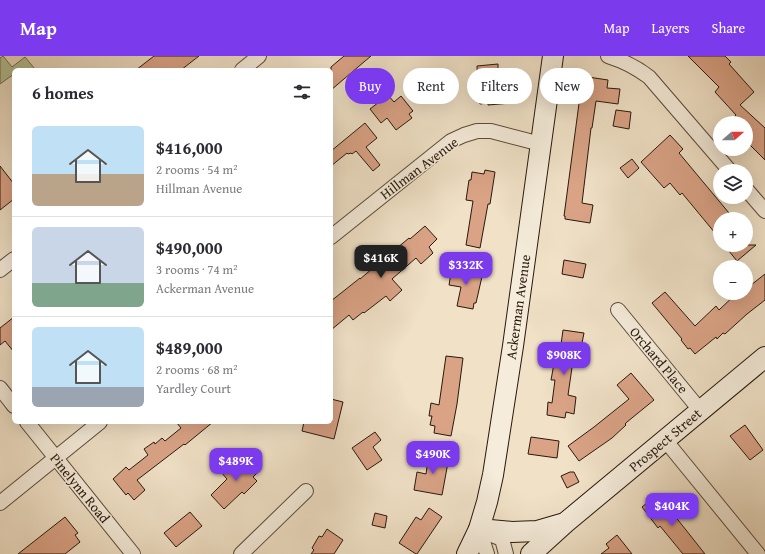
<!DOCTYPE html>
<meta charset="utf-8">
<style>
:root{--surface:#fff;--page:#f2f2f3;--text:#2b2b33;--muted:#7c7c81;--line:#e1e1e2;--accent:#7c3aed}
body{margin:0;font-family:"Gentium Book Plus",serif;background:var(--page);color:var(--text);height:100vh;display:flex;flex-direction:column;font-size:15px;white-space:nowrap}
*{box-sizing:border-box;margin:0}
p{font-size:13px;color:var(--muted)}
.icon{flex:none;width:22px;height:22px;fill:none;stroke:currentColor;stroke-width:2;stroke-linecap:round;stroke-linejoin:round}
.map{position:relative;flex:1;overflow:hidden}
.details{position:absolute;left:12px;top:12px;width:321px;height:356px;display:flex;flex-direction:column;background:var(--surface);border-radius:6px;box-shadow:0 4px 16px #0002}
.details>*{flex:none}
.hud{position:absolute;left:345px;top:12px;width:360px;height:36px;display:flex;gap:8px}
.needle{width:26px;rotate:69deg}
.controls{position:absolute;left:713px;top:60px;display:grid;gap:8px}
.controls a{display:grid;place-items:center;width:40px;height:40px;border-radius:50%;background:var(--surface);box-shadow:0 4px 16px #0002;font-size:20px}
.price{position:absolute;translate:-50% -34px;padding:0 9px;border-radius:8px;background:var(--accent);color:#fff;font-size:13px;line-height:26px;filter:drop-shadow(0 1px 2px #0008)}
.price::after{content:'';position:absolute;left:50%;top:24px;width:12px;height:9px;margin-left:-6px;background:inherit;clip-path:polygon(0 0,100% 0,50% 100%)}
.price.on{background:#222;color:#fff}
ul{padding:0;list-style:none}
li{display:flex;align-items:center;gap:12px;height:100px;padding:0 20px}
li+li{border-top:1px solid var(--line)}
li span{display:grid;place-items:center;flex:none;width:112px;height:80px;border-radius:6px;color:#555}
li>.icon{margin-inline-start:auto}
span .icon{width:48px;height:48px;fill:#fffc;stroke-width:1}
li b{font-size:17px}
h2{display:flex;justify-content:space-between;align-items:center;height:48px;padding:0 20px;font-size:17px}
.tag{padding:0 14px;border-radius:18px;background:var(--surface);box-shadow:0 4px 16px #0002;font-size:14px;line-height:36px}
.tag.on{background:var(--accent);color:#fff}
header{display:flex;align-items:center;gap:24px;box-sizing:border-box;height:56px;padding:0 20px;background:var(--accent);color:#fff}
header strong{font-size:19px}
nav{display:flex;gap:22px;margin-inline-start:auto;font-size:14px}
.map>svg:first-child{display:block}
</style>
<header>
<strong>Map</strong>
<nav><a>Map</a><a>Layers</a><a>Share</a></nav>
</header>
<div class="map">
<svg width="765" height="498" viewBox="0 0 765 498">
<rect width="100%" height="100%" fill="#f0e1c7"/>
<filter id="stains"><feTurbulence type="fractalNoise" baseFrequency=".005" numOctaves="4"/><feColorMatrix values="0 0 0 0 .2 0 0 0 0 .09 0 0 0 0 .02 0 0 0 .5 -.17"/></filter>
<radialGradient id="worn" r=".72"><stop offset=".6" stop-color="#630" stop-opacity="0"/><stop offset="1" stop-color="#630" stop-opacity=".3"/></radialGradient>
<path fill="#b6c398" stroke="#6f6e52" d="M3,0L12,11L25,1L34,12L33,14H14V18L0,28V2Z"/>
<g fill="#daa386" stroke="#28190d">
<path d="M154,0H199L181,14H136Z"/>
<path d="M344,0H371L331,34V11Z"/>
<path d="M688,0H725L731,6L729,8L754,36L740,49L765,72V104L746,85V67H729L736,59L715,36L719,31Z"/>
<path d="M498,8V13H501L502,25L522,24L523,38L510,39L511,47L488,49V47L480,48L479,43L478,44L477,10Z"/>
<path d="M588,21L608,24L607,32L620,33L618,48L596,45L592,72H591L582,147L593,149L590,167L565,163V160H564L582,25H587Z"/>
<path d="M388,39L394,46L401,40L413,55L409,58L412,62L396,74L387,62L381,67L370,53Z"/>
<path d="M616,54L631,56L629,73L613,70Z"/>
<path d="M365,67L377,82L366,91L380,109L373,115L356,95L352,98L351,97L348,98L347,97L331,110V95Z"/>
<path d="M670,79L683,93L679,97L734,163H720V183L682,137L680,139L670,127L664,132L641,106Z"/>
<path d="M632,103L639,112L628,122L620,112Z"/>
<path d="M0,110L14,128V143L0,154Z"/>
<path d="M485,114L495,116L490,148H488L480,192L466,189L473,145L466,144L469,124H471L472,116L484,118Z"/>
<path d="M425,170L437,183L429,191L433,197L421,208L416,202L392,223L402,234L390,245L386,240L364,257L363,256L353,264L349,259L331,274V245L360,222V223L409,182L410,183Z"/>
<path d="M724,189H756L737,205Z"/>
<path d="M564,204L586,208L583,222L562,218Z"/>
<path d="M452,211L483,216L476,247H474L473,253L457,250L461,231L449,229Z"/>
<path d="M765,218V244L747,258L725,278L723,277L717,283L716,281L695,298L690,292L688,293L681,284L682,283L652,247L665,236L695,270L716,250L719,254L737,237H746V233Z"/>
<path d="M14,261V296L5,285L0,289V272Z"/>
<path d="M563,274L584,277L581,292L575,291L568,339L576,341L574,358L566,356L565,362L547,359L548,346L552,347L555,324H551L555,302L559,303Z"/>
<path d="M446,300L463,302L457,348L451,380L434,377L435,370L430,369L432,360H429L431,347L439,349Z"/>
<path d="M631,317L654,344L627,366L625,368L626,369L612,382L579,405L568,390L594,371L629,343L617,329Z"/>
<path d="M331,343L343,346L334,383L302,375L304,366H331Z"/>
<path d="M176,366H213L185,389L184,388L137,424L145,434L134,444L128,437L126,439L113,423L126,411L129,414L148,399L144,393L154,386L155,388L162,382L165,385L181,372Z"/>
<path d="M745,369L763,394L750,404L730,380Z"/>
<path d="M375,376L381,384L373,391L382,404L367,414L352,392Z"/>
<path d="M531,381L559,385L557,402L528,398Z"/>
<path d="M429,397L449,401L442,439L414,434L417,416L426,418Z"/>
<path d="M248,400L261,413L253,421L257,425L244,438L242,436L224,453L211,439L227,423L221,416L229,408L234,413Z"/>
<path d="M570,416H574L579,426L567,432L561,420Z"/>
<path d="M657,439L666,451L667,450L705,498H683L660,470L658,472L642,451Z"/>
<path d="M429,452L442,461L417,498H416L399,487L416,461L421,464Z"/>
<path d="M190,456L202,470L176,491L164,477Z"/>
<path d="M375,457L387,460L385,472L372,469Z"/>
<path d="M65,461L78,477L75,479L80,486L65,498H18Z"/>
<path d="M327,473L343,484L334,498H311L314,494L312,492L319,480L322,481Z"/>
<path d="M617,479L632,498H601L609,492L606,488Z"/>
</g>
<g fill="none" stroke-linecap="round" stroke-linejoin="round">
<defs>
<g id="street">
<path d="M608,0C624,5 636,11 649,21L730,115"/>
<path d="M242,14L259,0"/>
<path d="M746,133L765,155"/>
<path d="M331,181L451,85L464,79L477,75H491L541,88"/>
<path d="M0,214L14,203"/>
<path d="M618,254L700,354"/>
<path d="M0,332L14,350"/>
<path d="M27,366L133,498"/>
<path d="M665,384L758,498"/>
<path d="M0,447L100,366"/>
<path d="M479,473L487,498"/>
<path d="M487,477L502,483L506,498"/>
<path d="M241,498L306,435"/>
</g>
<g id="secondary">
<path d="M479,473L512,476L537,475L561,468"/>
<path d="M467,498L479,473L487,446L493,419L513,290L553,0"/>
<path d="M531,498L565,467L765,301"/>
</g>
</defs>
<use href="#street" stroke="#5a4b3c" stroke-width="16"/>
<use href="#secondary" stroke="#28190d" stroke-width="22"/>
<use href="#street" stroke="#f5ecdb" stroke-width="14"/>
<use href="#secondary" stroke="#f5ecdb" stroke-width="20"/>
</g>
<g text-anchor="middle" stroke-width="3" stroke-linejoin="round" paint-order="stroke">
<g font-size="14" fill="#28190d" stroke="#f5ecdb">
<text transform="translate(419 112) rotate(-37)" y="5">Hillman Avenue</text>
<text transform="translate(518 251) rotate(-82)" y="5">Ackerman Avenue</text>
<text transform="translate(659 304) rotate(50)" y="5">Orchard Place</text>
<text transform="translate(665 384) rotate(-40)" y="5">Prospect Street</text>
<text transform="translate(80 432) rotate(51)" y="5">Pinelynn Road</text>
</g>
</g>
<rect width="100%" height="100%" filter="url(#stains)"/>
<rect width="100%" height="100%" fill="url(#worn)"/>
</svg>
<div class="controls">
<a><svg class="needle" viewBox="-14 -14 28 28"><path d="M0-13l5 13h-10z" fill="#e53935"/><path d="M0 13l5-13h-10z" fill="#7c7c81"/></svg></a>
<a><svg class="icon" aria-label="layers" viewBox="0 0 24 24"><path d="M12 4l9 5-9 5-9-5zM3 14l9 5 9-5"/></svg></a>
<a>+</a>
<a>−</a>
</div>
<b class="price on" style="left:381px;top:223px">$416K</b>
<b class="price" style="left:466px;top:230px">$332K</b>
<b class="price" style="left:564px;top:320px">$908K</b>
<b class="price" style="left:433px;top:419px">$490K</b>
<b class="price" style="left:236px;top:426px">$489K</b>
<b class="price" style="left:672px;top:471px">$404K</b>
<div class="hud">
<a class="tag on">Buy</a>
<a class="tag">Rent</a>
<a class="tag">Filters</a>
<a class="tag">New</a>
</div>
<section class="details">
<h2>6 homes<svg class="icon" aria-label="filters" viewBox="0 0 24 24"><path d="M4 7h16M4 17h16"/><circle cx="9" cy="7" r="2"/><circle cx="15" cy="17" r="2"/></svg></h2>
<ul>
<li><span style="background:linear-gradient(#bfe0f5 60%,#b9a48a 0)"><svg class="icon" aria-label="home" viewBox="0 0 24 24"><path d="M3 11l9-7 9 7M6 9v11h12V9"/></svg></span><div><b>$416,000</b><p>2 rooms · 54 m²</p><p>Hillman Avenue</p></div></li>
<li><span style="background:linear-gradient(#c9d6e8 70%,#7fa58c 0)"><svg class="icon" aria-label="home" viewBox="0 0 24 24"><path d="M3 11l9-7 9 7M6 9v11h12V9"/></svg></span><div><b>$490,000</b><p>3 rooms · 74 m²</p><p>Ackerman Avenue</p></div></li>
<li><span style="background:linear-gradient(#bfe0f5 75%,#9aa5b1 0)"><svg class="icon" aria-label="home" viewBox="0 0 24 24"><path d="M3 11l9-7 9 7M6 9v11h12V9"/></svg></span><div><b>$489,000</b><p>2 rooms · 68 m²</p><p>Yardley Court</p></div></li>
</ul>
</section>
</div>
